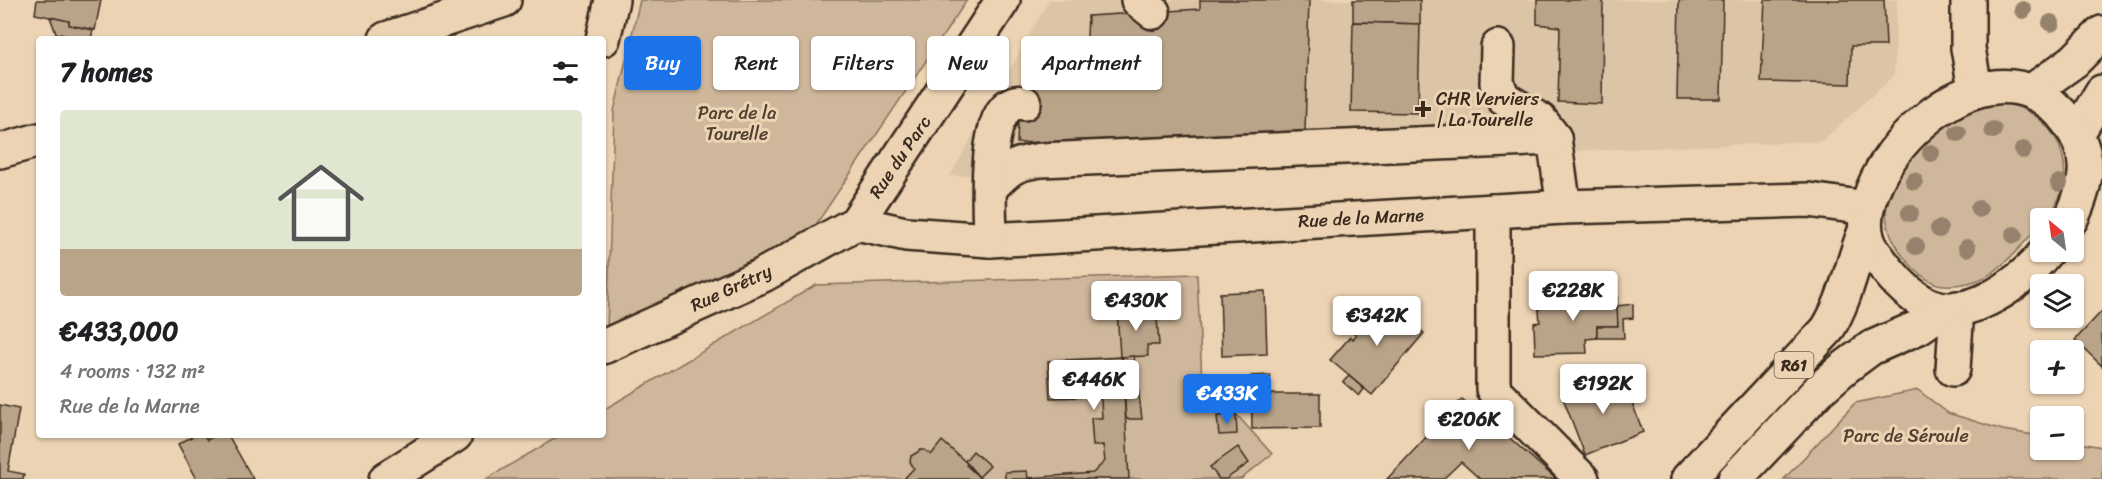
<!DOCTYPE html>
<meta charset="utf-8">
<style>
:root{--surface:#fff;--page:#f6f6f6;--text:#202124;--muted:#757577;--accent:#1a73e8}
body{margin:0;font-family:Sriracha,sans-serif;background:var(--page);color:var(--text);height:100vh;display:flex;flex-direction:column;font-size:22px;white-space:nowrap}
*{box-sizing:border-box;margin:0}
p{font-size:20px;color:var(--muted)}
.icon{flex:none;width:33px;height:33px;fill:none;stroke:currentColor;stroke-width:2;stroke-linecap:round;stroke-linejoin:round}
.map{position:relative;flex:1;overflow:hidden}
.drawer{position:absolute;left:36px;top:36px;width:570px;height:402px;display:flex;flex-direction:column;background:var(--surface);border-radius:6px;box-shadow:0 2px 4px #0004}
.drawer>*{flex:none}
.top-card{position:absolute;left:624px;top:36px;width:570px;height:54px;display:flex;gap:12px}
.needle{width:39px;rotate:331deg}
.controls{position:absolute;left:2030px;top:208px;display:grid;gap:12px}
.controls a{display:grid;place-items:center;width:54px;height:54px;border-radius:6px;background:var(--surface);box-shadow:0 2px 4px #0004;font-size:30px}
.price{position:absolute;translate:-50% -51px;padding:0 14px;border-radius:6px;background:#fff;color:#222;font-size:20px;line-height:39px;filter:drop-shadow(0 2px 3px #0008)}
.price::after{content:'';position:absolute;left:50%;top:36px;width:18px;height:14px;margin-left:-9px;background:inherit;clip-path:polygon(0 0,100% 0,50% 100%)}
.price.on{background:var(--accent);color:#fff}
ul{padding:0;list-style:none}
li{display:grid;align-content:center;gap:12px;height:318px;padding:0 24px}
li span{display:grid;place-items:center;height:186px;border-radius:6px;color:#555}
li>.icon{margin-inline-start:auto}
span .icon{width:108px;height:108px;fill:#fffc;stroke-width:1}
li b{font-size:26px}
h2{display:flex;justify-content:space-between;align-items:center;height:72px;padding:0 24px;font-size:26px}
.tag{padding:0 21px;border-radius:6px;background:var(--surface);box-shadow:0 2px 4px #0004;font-size:21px;line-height:54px}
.tag.on{background:var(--accent);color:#fff}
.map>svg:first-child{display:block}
</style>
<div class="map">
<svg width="2102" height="479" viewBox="0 0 2102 479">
<rect width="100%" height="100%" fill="#ebd3b3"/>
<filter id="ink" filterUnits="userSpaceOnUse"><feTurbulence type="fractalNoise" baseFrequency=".0167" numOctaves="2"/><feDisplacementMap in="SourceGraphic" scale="12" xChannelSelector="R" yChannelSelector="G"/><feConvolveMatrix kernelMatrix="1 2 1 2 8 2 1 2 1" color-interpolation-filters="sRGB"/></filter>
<g filter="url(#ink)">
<path fill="#dcc5a6" d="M1049,0H1897L1894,76L1822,141L950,176Z"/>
<g fill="#cfb79b" stroke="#85705c" stroke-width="1.5">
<path d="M640,0H967L809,235L607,329L614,111Z"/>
<path d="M1984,104C1993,104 2004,102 2012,105C2064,120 2082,180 2045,219H2040V225C2024,242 1999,275 1975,281C1967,284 1952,286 1943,285C1916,283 1880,233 1887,206C1900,156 1939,123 1984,104Z"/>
<path d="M1197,274L1202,382L1237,415L1272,454L1241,479H486L561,435H603V410L816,285Z"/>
<path d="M1918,390L1948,413L2003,430L2040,436V450H2073V442L2102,447V479H1784L1855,403Z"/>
</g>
<g fill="#baa489" stroke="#3b2a1e" stroke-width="1.5">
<path d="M37,0H101L95,30L69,25V21L35,14Z"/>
<path d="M1200,0H1309L1305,131L1017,143L1018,119L1032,89L1060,63L1086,56L1088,16L1200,9Z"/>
<path d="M1353,0H1420V24L1353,22Z"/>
<path d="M1537,0H1603L1602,104L1558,102L1560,27L1537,24Z"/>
<path d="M1679,0H1723L1721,99H1677Z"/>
<path d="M1765,0H1884L1886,46H1851L1850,84L1761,82Z"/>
<path d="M50,17L69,21V25L93,30L91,39H68L65,35L56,33Z"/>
<path d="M1353,22L1420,24L1418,113L1351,112Z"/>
<path d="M1265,291L1267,354L1222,356L1220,293Z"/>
<path d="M1617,293L1618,326H1597V338L1586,339L1587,353L1535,354L1534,323L1540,322L1538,300H1558V294Z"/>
<path d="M1386,300L1424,333L1372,395L1330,360L1350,337L1353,339L1356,335L1353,332L1373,309L1376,311Z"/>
<path d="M1633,304V318L1623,319L1624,338H1597V326H1618L1617,306Z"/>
<path d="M1145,308L1146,318H1157L1159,345H1147L1148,356L1120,357L1117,309Z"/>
<path d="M2102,311V366L2075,340Z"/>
<path d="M1134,356L1142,419H1126L1122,357Z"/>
<path d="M1122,357L1129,479H1005V472L1027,471L1028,478L1093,473L1105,461L1103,445L1093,446L1091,418H1102L1101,400L1091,391L1080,392V397L1050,398L1048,361Z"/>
<path d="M1270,375V394H1320V428L1252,429L1251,376Z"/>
<path d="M1349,376L1364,389L1359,396L1343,382Z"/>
<path d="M1622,376L1643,432L1585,455L1563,398Z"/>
<path d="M1462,399L1495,425L1556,479H1480L1461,462L1443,479H1387Z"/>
<path d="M0,405L19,409L8,471L24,474L23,479H0Z"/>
<path d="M1236,415L1237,434L1219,435L1217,416Z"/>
<path d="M195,435H204L207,440L216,435H228L253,479H197L178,444Z"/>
<path d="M942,441L968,464L966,465L981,479H904L914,468L910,462L911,456L921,450H925L931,455Z"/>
<path d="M1238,447L1249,463L1226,479H1219L1210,467Z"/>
<path d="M973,451L990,466L979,477L965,461Z"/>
</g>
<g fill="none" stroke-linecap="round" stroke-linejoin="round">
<defs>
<g id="minor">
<path d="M1138,0L1153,12"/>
<path d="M1968,0V48L1975,89"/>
<path d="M386,39L504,0"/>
<path d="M603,39L612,0"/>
<path d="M1498,47L1497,83L1503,98L1540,120L1554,138L1564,207"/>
<path d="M0,151L39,140"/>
<path d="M990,188C1009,168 1013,164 1041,160L1554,138"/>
<path d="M1493,211V389L1582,479"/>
<path d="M856,223L906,234L990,240L1564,207L1809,200L1867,208"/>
<path d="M990,240C990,215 980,93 1024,103"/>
<path d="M603,347L763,275L856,223L1003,0"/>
<path d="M1953,369L1957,308"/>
<path d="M386,479L455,435"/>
</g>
<path id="major" d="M2032,91L2074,61L2102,33"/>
<g id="highway">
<path d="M2077,134L2102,92"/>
<path d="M2046,252C2022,282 1970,322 1929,305C1906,295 1888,272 1874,252C1827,187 1988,12 2068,122C2093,155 2088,183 2071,219"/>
<path d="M1688,479L1827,330C1846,300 1852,264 1865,231"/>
<path d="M1735,479L1819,390L1844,368L1871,348L1919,327L1945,309"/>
</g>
</defs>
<use href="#minor" stroke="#3b2a1e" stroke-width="38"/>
<use href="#major" stroke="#3b2a1e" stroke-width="38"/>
<use href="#highway" stroke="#3b2a1e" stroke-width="38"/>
<use href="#minor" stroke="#ebd3b3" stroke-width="33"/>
<use href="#major" stroke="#ebd3b3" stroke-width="33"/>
<use href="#highway" stroke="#ebd3b3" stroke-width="33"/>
</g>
<g fill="#96826c">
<circle cx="2023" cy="10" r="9"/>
<circle cx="2051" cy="23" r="9"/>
<circle cx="1993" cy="130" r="9"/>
<circle cx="1958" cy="133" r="9"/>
<circle cx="2023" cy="150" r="9"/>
<circle cx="1931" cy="153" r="9"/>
<circle cx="1914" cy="181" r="9"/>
<circle cx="2059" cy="183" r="9"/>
<circle cx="1979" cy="209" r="9"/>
<circle cx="1910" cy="213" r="9"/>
<circle cx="1939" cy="229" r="9"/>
<circle cx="2014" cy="235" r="9"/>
<circle cx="1916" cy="246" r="9"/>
<circle cx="1967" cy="248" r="9"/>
</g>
</g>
<path fill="#3b2a1e" stroke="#ebd3b3" stroke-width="2" d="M1420 100h6v6h6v6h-6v6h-6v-6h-6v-6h6z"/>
<g text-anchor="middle" stroke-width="6" stroke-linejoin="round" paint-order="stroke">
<rect fill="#ebd3b3" stroke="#705d4b" stroke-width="1.5" x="1774.5" y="352" width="39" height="26" rx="4.5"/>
<g font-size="16" font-weight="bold" fill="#3b2a1e">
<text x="1794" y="371">R61</text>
</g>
<g font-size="18" fill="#3b2a1e" stroke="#ebd3b3" text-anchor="start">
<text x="1436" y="105">CHR Verviers<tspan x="1436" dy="21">| La Tourelle</tspan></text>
</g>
<g font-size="18" fill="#513f31" stroke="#ebd3b3">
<text x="737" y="119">Parc de la<tspan x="737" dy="21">Tourelle</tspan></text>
<text x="1906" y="442">Parc de Séroule</text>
</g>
<g font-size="18" fill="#3b2a1e" stroke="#ebd3b3">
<text transform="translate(900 157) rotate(-56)" y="6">Rue du Parc</text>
<text transform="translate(1361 218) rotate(-3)" y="6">Rue de la Marne</text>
<text transform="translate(731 288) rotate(-25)" y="6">Rue Grétry</text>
</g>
</g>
</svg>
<div class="controls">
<a><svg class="needle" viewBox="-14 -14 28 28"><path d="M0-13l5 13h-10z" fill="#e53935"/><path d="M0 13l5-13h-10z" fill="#757577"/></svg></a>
<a><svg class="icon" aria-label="layers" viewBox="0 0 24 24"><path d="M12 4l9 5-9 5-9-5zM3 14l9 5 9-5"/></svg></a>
<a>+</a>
<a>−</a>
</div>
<b class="price" style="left:1573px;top:322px">€228K</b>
<b class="price" style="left:1136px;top:332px">€430K</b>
<b class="price" style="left:1377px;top:347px">€342K</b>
<b class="price" style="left:1094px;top:411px">€446K</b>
<b class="price" style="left:1603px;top:415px">€192K</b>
<b class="price on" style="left:1227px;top:425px">€433K</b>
<b class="price" style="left:1469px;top:451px">€206K</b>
<div class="top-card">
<a class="tag on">Buy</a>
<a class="tag">Rent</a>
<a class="tag">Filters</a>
<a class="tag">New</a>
<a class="tag">Apartment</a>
</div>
<section class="drawer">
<h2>7 homes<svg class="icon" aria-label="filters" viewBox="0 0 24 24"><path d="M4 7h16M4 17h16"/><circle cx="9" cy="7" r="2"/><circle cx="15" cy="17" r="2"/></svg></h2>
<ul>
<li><span style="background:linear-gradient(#dfe7d0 75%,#b9a48a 0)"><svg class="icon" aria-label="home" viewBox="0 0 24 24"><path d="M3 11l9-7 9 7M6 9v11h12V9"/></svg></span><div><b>€433,000</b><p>4 rooms · 132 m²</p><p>Rue de la Marne</p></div></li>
</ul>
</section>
</div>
